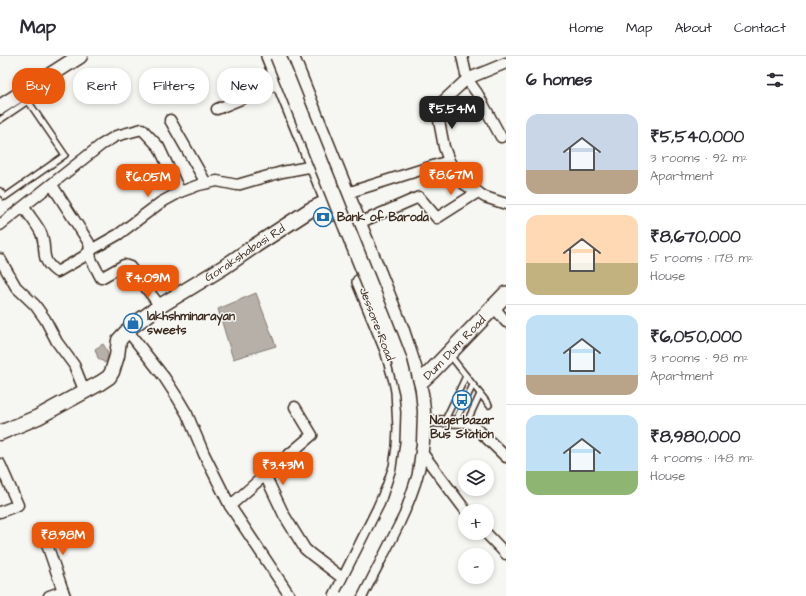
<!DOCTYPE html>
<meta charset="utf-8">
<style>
:root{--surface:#fff;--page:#f7f7f7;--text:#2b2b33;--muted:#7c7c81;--line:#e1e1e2;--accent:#ea580c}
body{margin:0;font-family:"Architects Daughter",sans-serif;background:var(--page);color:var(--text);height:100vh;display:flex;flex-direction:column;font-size:15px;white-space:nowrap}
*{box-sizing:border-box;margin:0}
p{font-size:13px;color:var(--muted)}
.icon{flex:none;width:22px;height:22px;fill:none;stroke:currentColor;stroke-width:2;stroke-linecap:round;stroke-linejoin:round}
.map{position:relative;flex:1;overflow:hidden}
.drawer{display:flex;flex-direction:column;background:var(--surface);width:300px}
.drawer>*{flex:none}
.guide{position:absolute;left:12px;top:12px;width:380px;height:36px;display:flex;gap:8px}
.tools{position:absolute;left:458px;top:404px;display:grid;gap:8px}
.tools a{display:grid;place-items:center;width:36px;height:36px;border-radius:50%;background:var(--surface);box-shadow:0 2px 6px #0003;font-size:20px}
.price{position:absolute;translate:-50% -34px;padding:0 9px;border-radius:8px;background:var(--accent);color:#fff;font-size:13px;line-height:26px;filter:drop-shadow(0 1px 2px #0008)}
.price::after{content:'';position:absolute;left:50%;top:24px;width:12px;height:9px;margin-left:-6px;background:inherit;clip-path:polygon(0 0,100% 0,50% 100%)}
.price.selected{background:#222;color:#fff}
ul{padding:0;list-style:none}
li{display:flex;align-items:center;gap:12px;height:100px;padding:0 20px}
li+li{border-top:1px solid var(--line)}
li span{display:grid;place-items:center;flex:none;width:112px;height:80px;border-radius:12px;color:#555}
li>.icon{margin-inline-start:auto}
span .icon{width:48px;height:48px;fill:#fffc;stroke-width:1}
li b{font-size:17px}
h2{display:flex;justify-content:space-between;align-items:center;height:48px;padding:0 20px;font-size:17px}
.tag{padding:0 14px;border-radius:16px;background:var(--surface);box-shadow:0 2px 6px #0003;font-size:14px;line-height:36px}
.tag.selected{background:var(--accent);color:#fff}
header{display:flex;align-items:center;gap:24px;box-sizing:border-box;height:56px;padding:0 20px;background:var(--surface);border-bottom:1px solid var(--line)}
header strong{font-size:19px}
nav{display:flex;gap:22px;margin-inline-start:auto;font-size:14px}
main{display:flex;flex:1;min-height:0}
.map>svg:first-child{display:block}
</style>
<header>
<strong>Map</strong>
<nav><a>Home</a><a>Map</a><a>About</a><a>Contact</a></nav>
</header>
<main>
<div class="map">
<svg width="506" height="540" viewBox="0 0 506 540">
<rect width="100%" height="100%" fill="#f6f6f2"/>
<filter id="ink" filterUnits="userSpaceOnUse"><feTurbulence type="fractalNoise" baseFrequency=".025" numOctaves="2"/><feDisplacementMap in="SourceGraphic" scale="8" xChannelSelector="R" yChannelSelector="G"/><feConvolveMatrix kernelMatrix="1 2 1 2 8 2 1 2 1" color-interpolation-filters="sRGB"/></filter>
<g filter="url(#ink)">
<g fill="#b6b0a9" stroke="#857a71">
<path d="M256,237L276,290L233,303L218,253Z"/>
<path d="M103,288C108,295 110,300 105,307L98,302L95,293Z"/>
</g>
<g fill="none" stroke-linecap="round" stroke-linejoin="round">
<defs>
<g id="lane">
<path d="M0,64L28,45L65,99L5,141L0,135"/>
<path d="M449,298L489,349"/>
<path d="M444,366L466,320"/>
<path d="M455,366L473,329"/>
<path d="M467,366L480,338"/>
</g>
<g id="street">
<path d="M462,0L467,23L477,37L501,81"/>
<path d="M506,7L467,23L441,47L437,54L444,91L449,105L464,128L485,141L506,148"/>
<path d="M217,53L280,27"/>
<path d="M170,64L206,127"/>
<path d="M52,129L89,187L91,203L101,222L124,209L130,211L160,250"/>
<path d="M347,137L449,105"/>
<path d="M24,151C29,160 37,168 41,177C48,193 38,203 57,216L83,201L91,194L119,178L160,147L180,136L199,129L217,125L237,129L282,116L314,110"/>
<path d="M359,167L419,141L437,162L478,136"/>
<path d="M0,169L101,89L116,80L142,73L159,91L180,136"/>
<path d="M0,203L16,231L35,249L45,263L57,286L74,309L84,334"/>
<path d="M494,251L506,266"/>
<path d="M127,274L164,321L177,341L187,358L204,398L230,450L290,540"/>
<path d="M295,351L312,379L265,419L284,459L305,493L312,499L345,524"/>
<path d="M423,365L467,366L472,368L506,401"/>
<path d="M418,394H420L466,455"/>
<path d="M0,408L18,449L0,456"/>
<path d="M230,450L265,419"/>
<path d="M42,474L63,535"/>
<path d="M486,477L506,498"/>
<path d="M49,540L63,535L65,540"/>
</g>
<g id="secondary">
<path d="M0,51L80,0"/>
<path id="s1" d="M0,377L38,361L100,327L109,321L112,316L117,300L119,284L132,270L160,250L224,211L253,191L310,154L339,140"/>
</g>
<g id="primary">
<path d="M269,0L333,157"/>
<path d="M291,0L401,273C408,295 417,318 421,340C432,418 391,474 359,540"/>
<path id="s2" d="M411,331L418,328L431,316L506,238"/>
<path d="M337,540L380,454L390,431L397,411L400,391L401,372L399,335L397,325L388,294L360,226"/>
</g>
</defs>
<use href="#lane" stroke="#3b2a1e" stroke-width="8"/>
<use href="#street" stroke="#3b2a1e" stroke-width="13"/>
<use href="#secondary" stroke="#3b2a1e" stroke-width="17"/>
<use href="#primary" stroke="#3b2a1e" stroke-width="18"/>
<use href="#lane" stroke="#f6f6f2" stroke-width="5"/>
<use href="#street" stroke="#f6f6f2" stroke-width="10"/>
<use href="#secondary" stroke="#f6f6f2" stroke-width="14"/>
<use href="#primary" stroke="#f6f6f2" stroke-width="15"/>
<defs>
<path id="primary-bridge" d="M278,0L383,262L399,304L407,336L409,356L408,387L404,416L392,453L348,540"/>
</defs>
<use href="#primary-bridge" stroke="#3b2a1e" stroke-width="18" stroke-linecap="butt"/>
<use href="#primary-bridge" stroke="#f6f6f2" stroke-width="15"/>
</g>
</g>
<defs>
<symbol id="bank-ring" viewBox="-11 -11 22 22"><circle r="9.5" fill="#f6f6f2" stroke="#1f6fb2" stroke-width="1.5"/><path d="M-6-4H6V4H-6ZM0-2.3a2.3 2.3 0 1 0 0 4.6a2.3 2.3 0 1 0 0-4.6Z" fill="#1f6fb2"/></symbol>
<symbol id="shop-ring" viewBox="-11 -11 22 22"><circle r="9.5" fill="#f6f6f2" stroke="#1f6fb2" stroke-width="1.5"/><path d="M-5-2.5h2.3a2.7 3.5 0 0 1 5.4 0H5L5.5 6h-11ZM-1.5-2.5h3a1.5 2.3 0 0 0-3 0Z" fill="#1f6fb2"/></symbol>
<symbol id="bus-ring" viewBox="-11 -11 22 22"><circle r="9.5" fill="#f6f6f2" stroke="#1f6fb2" stroke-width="1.5"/><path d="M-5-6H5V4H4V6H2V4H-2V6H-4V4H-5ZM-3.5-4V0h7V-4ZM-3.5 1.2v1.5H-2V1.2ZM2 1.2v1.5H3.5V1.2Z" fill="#1f6fb2"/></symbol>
</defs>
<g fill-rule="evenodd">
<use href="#bank-ring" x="312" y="150" width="22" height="22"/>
<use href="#shop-ring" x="122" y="256" width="22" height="22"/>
<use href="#bus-ring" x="451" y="333" width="22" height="22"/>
</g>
<g text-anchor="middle" stroke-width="3" stroke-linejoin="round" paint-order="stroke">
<g font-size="12" font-weight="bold" fill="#3b2a1e" stroke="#f6f6f2" text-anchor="start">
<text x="337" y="165">Bank of Baroda</text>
<text x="147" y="264">lakhshminarayan<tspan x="147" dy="14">sweets</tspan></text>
<text x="462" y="368" text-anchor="middle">Nagerbazar<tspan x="462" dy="14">Bus Station</tspan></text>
</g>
<g font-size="12" fill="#3b2a1e" stroke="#f6f6f2">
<text dy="4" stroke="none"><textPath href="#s1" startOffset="315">Gorakshabasi Rd</textPath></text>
<text transform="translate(377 268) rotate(69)" y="4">Jessore Road</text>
<text dy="4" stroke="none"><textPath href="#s2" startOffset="59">Dum Dum Road</textPath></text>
</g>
</g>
</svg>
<div class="tools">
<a><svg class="icon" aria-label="layers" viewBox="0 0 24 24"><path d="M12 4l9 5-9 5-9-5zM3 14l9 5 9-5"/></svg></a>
<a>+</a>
<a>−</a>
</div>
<b class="price selected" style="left:452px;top:74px">₹5.54M</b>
<b class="price" style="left:451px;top:140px">₹8.67M</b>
<b class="price" style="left:148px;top:142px">₹6.05M</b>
<b class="price" style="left:148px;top:243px">₹4.09M</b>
<b class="price" style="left:283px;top:430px">₹3.43M</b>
<b class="price" style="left:63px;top:500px">₹8.98M</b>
<div class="guide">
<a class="tag selected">Buy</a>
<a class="tag">Rent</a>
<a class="tag">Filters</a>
<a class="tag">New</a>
</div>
</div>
<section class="drawer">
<h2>6 homes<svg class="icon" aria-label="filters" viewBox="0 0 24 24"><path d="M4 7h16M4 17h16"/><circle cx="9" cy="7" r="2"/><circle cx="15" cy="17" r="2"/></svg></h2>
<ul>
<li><span style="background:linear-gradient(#c9d6e8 70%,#b9a48a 0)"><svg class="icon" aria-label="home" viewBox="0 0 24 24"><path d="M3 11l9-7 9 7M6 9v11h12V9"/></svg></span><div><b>₹5,540,000</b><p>3 rooms · 92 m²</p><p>Apartment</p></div></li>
<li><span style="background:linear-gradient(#ffd9b3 60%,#c2b280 0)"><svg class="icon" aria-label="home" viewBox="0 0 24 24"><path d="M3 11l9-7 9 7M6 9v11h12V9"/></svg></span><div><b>₹8,670,000</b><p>5 rooms · 178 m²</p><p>House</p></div></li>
<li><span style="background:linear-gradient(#bfe0f5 75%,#b9a48a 0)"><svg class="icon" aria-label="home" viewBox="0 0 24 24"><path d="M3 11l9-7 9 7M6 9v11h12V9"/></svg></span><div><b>₹6,050,000</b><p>3 rooms · 98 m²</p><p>Apartment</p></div></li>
<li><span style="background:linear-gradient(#bfe0f5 70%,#8fb573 0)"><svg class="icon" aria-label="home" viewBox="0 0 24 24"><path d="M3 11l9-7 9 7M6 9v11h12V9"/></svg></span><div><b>₹8,980,000</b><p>4 rooms · 148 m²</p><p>House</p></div></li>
</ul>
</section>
</main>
